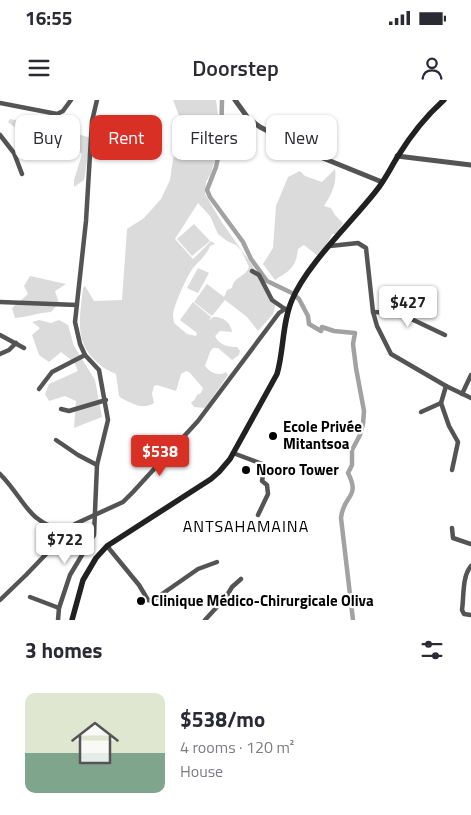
<!DOCTYPE html>
<meta charset="utf-8">
<style>
:root{--surface:#fff;--page:#f7f7f7;--text:#2b2b33;--muted:#7c7c81;--accent:#d93025}
body{margin:0;font-family:"Titillium Web",sans-serif;background:var(--page);color:var(--text);height:100vh;display:flex;flex-direction:column;font-size:19px;white-space:nowrap}
*{box-sizing:border-box;margin:0}
p{font-size:16px;color:var(--muted)}
.icon{flex:none;width:28px;height:28px;fill:none;stroke:currentColor;stroke-width:2;stroke-linecap:round;stroke-linejoin:round}
.map{position:relative;height:520px;overflow:hidden}
.details{display:flex;flex-direction:column;background:var(--surface);flex:1}
.details>*{flex:none}
.top-card{position:absolute;left:15px;top:15px;width:441px;height:45px;display:flex;gap:10px}
.price{position:absolute;translate:-50% -42px;padding:0 11px;border-radius:5px;background:#fff;color:#222;font-size:16px;line-height:32px;filter:drop-shadow(0 1px 2px #0008)}
.price::after{content:'';position:absolute;left:50%;top:30px;width:15px;height:11px;margin-left:-8px;background:inherit;clip-path:polygon(0 0,100% 0,50% 100%)}
.price.selected{background:var(--accent);color:#fff}
ul{padding:0;list-style:none}
li{display:flex;align-items:center;gap:15px;height:125px;padding:0 25px}
li span{display:grid;place-items:center;flex:none;width:140px;height:100px;border-radius:10px;color:#555}
li>.icon{margin-inline-start:auto}
span .icon{width:60px;height:60px;fill:#fffc;stroke-width:1}
li b{font-size:21px}
h2{display:flex;justify-content:space-between;align-items:center;height:60px;padding:0 25px;font-size:21px}
.chip{padding:0 18px;border-radius:10px;background:var(--surface);box-shadow:0 1px 4px #0004;font-size:18px;line-height:45px}
.chip.selected{background:var(--accent);color:#fff}
.status{display:flex;justify-content:space-between;align-items:center;height:35px;padding:0 25px;background:var(--surface);direction:ltr}
.status svg{height:14px;fill:currentColor}
header{display:flex;justify-content:space-between;align-items:center;height:65px;padding:0 25px;background:var(--surface);font-size:22px;font-weight:600}
.map>svg:first-child{display:block}
</style>
<div class="status"><b>16:55</b><svg viewBox="0 0 49 12"><path d="M0 12V9h3v3zM5 12V6h3v6zM10 12V3h3v9zM15 12V0h3v12zM26 1h20v11H26zM47 4h2v5h-2z"/></svg></div>
<header><svg class="icon" aria-label="menu" viewBox="0 0 24 24"><path d="M4 6h16M4 12h16M4 18h16"/></svg>Doorstep<svg class="icon" aria-label="person" viewBox="0 0 24 24"><circle cx="12" cy="8" r="4"/><path d="M4 21q1-7 8-7t8 7"/></svg></header>
<div class="map">
<svg width="471" height="520" viewBox="0 0 471 520">
<rect width="100%" height="100%" fill="#fff"/>
<g fill="#dbdbdb">
<path d="M173,0H216L219,22L218,49L211,73L206,82L205,94L221,121L252,165L276,204L273,214L258,231L247,217L225,200L212,216L194,202L207,184L224,197L227,190L232,188C234,176 246,177 249,167L241,150L236,145L227,141L218,134L210,116L198,103L175,139L193,159L211,141L215,144L210,146C206,156 200,160 193,168C188,174 173,207 173,215C173,216 174,222 174,223L187,234L196,236L197,233L180,220L193,202L211,217L209,221L213,217C223,216 231,223 232,232L220,231L215,236C219,245 228,247 237,247L240,251L239,255L232,260L218,248H213L210,252L205,266C209,272 219,277 226,272L228,275L205,308L194,307L191,303L195,299L197,295L201,293L203,288L189,272L186,271L181,274L176,291L157,285L154,286L152,294L154,303C142,310 133,304 121,298L119,296L116,274C110,271 104,269 99,264C73,243 80,217 83,188L85,186L94,201L122,200L127,129L144,118L161,99L170,80L173,59L180,43L181,21Z"/>
<path d="M10,19L61,29L91,38L84,80L74,87V80L82,54L76,49L65,52L56,40L43,36L30,28L17,29L8,22Z"/>
<path d="M335,69C337,83 332,94 324,106L331,108L335,115L343,123L336,134H332C329,142 323,148 318,156L304,145L298,149C296,167 291,170 275,180L263,164L273,148L276,106L288,77L300,71L305,76L322,82Z"/>
<path d="M194,124L210,141L192,156L177,139Z"/>
<path d="M198,168L209,173L198,193L187,188Z"/>
<path d="M30,176L66,184L55,191L59,203L51,212C37,213 28,217 15,218L12,208L28,194L24,186Z"/>
<path d="M39,220L51,223L59,220L68,225L74,246L95,280L102,317L74,328L76,301L65,296L49,301L45,294L49,284L78,271L74,262L61,252L49,262L39,255L32,235L40,228L32,222Z"/>
</g>
<g fill="none" stroke-linecap="round" stroke-linejoin="round">
<path stroke="#a2a2a2" stroke-width="4.5" d="M222,0L221,43L216,67L207,90L210,97L243,142L251,159L267,181L292,193L299,199L308,216L309,224L321,231L322,227L334,231L355,233L353,244L356,268L364,311L363,324L360,335L352,350V365L348,373C361,398 343,395 341,418L353,520"/>
<g stroke="#545454" stroke-width="4.5">
<path d="M0,3L57,14L63,11L71,0"/>
<path d="M0,35L14,53L22,74"/>
<path d="M330,146L358,143L366,148L373,212L377,226L391,254L446,286L471,298"/>
<path d="M252,171L259,175L272,200L285,209"/>
<path d="M0,202L77,205"/>
<path d="M373,212L395,213L405,216L445,235"/>
<path d="M0,235L24,248"/>
<path d="M0,254L9,250L16,243"/>
<path d="M39,289L52,272L85,255"/>
<path d="M462,294L471,275"/>
<path d="M441,303L449,326L458,342L452,370"/>
<path d="M61,309L69,311L106,300"/>
<path d="M421,312L441,303L446,286"/>
<path d="M56,340L78,355L97,365"/>
<path d="M233,353L265,365L262,381L267,385L268,394L258,415"/>
<path d="M0,374C25,399 27,424 67,431"/>
<path d="M452,428L453,438L471,444"/>
<path d="M107,446L139,485L148,500L152,501L198,469L217,462"/>
<path d="M471,466C462,476 464,497 462,510L464,514L471,515"/>
<path d="M30,497L59,508"/>
<path d="M0,500L26,475L75,424L123,402L133,392L198,321L279,213L285,209H288"/>
<path d="M58,520L59,508L70,475L94,435L97,365L108,320L99,270L85,255L80,244L75,222L86,121L92,21L97,0"/>
<path d="M205,520L226,497L232,487L241,479"/>
</g>
<g stroke="#545454" stroke-width="5">
<path d="M235,0L248,18L260,27L308,52L382,82"/>
<path d="M397,56L471,65"/>
</g>
<path stroke="#212121" stroke-width="5.5" d="M72,520L83,480L96,458L107,446L211,379L219,372L230,359L277,274C284,250 282,223 292,200C307,164 351,123 376,91C385,80 391,67 398,56C411,35 426,16 444,0"/>
</g>
<g fill="#000" stroke="#fff" stroke-width="2">
<circle cx="273" cy="336" r="5"/>
<circle cx="246" cy="370" r="5"/>
<circle cx="141" cy="501" r="5"/>
</g>
<g text-anchor="middle" stroke-width="4.5" stroke-linejoin="round" paint-order="stroke">
<g font-size="15" font-weight="bold" fill="#000" stroke="#fff" text-anchor="start">
<text x="283" y="332">Ecole Privée<tspan x="283" dy="17">Mitantsoa</tspan></text>
<text x="256" y="375">Nooro Tower</text>
<text x="151" y="506">Clinique Médico-Chirurgicale Oliva</text>
</g>
<g font-size="16" letter-spacing="1" fill="#000" stroke="#fff">
<text x="246" y="432">ANTSAHAMAINA</text>
</g>
</g>
</svg>
<b class="price" style="left:408px;top:228px">$427</b>
<b class="price selected" style="left:160px;top:377px">$538</b>
<b class="price" style="left:65px;top:465px">$722</b>
<div class="top-card">
<a class="chip">Buy</a>
<a class="chip selected">Rent</a>
<a class="chip">Filters</a>
<a class="chip">New</a>
</div>
</div>
<section class="details">
<h2>3 homes<svg class="icon" aria-label="filters" viewBox="0 0 24 24"><path d="M4 7h16M4 17h16"/><circle cx="9" cy="7" r="2"/><circle cx="15" cy="17" r="2"/></svg></h2>
<ul>
<li><span style="background:linear-gradient(#dfe7d0 60%,#7fa58c 0)"><svg class="icon" aria-label="home" viewBox="0 0 24 24"><path d="M3 11l9-7 9 7M6 9v11h12V9"/></svg></span><div><b>$538/mo</b><p>4 rooms · 120 m²</p><p>House</p></div></li>
</ul>
</section>
